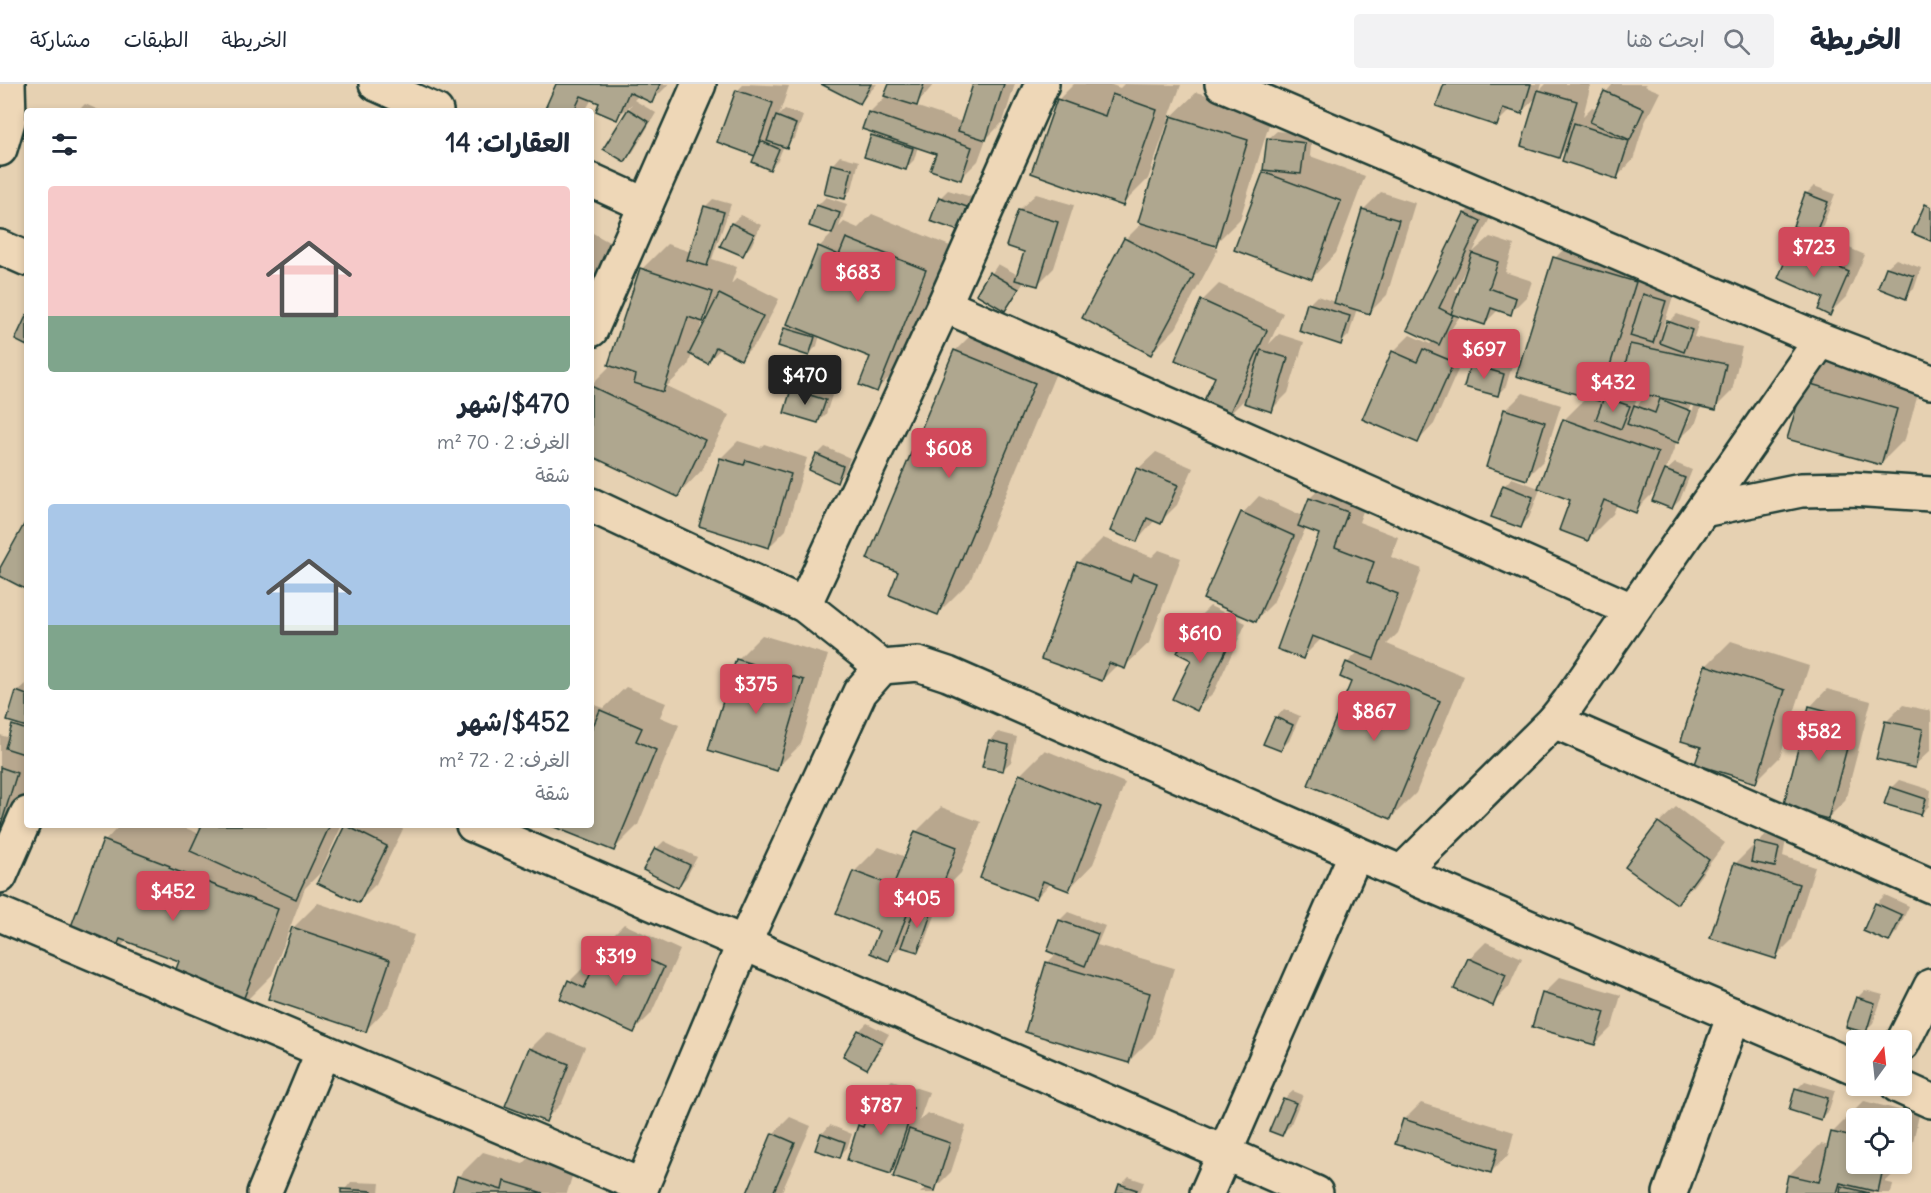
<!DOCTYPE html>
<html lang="ar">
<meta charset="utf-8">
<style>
:root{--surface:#fff;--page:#f2f2f3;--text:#1f2937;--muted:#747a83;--line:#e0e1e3;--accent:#d1495b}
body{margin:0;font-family:Delius,"Playpen Sans Arabic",sans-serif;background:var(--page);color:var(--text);direction:rtl;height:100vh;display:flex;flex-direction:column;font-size:22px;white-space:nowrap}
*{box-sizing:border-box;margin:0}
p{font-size:20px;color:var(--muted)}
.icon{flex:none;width:33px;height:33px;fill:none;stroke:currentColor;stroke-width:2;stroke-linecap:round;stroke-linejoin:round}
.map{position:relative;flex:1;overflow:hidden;direction:ltr}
.details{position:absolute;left:24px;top:24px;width:570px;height:720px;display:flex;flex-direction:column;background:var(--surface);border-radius:6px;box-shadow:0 3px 9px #0003;direction:rtl}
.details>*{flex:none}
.needle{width:39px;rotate:15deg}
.fabs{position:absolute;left:1846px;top:946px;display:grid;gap:12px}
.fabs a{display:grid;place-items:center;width:66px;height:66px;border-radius:6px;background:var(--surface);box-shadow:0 3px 9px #0003;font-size:30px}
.price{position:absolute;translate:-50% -51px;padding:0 14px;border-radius:6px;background:var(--accent);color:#fff;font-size:20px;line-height:39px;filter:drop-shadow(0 2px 3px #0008)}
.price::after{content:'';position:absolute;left:50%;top:36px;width:18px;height:14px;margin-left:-9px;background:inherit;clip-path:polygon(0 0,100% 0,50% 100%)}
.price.current{background:#222;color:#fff}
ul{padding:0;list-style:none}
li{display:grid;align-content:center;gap:12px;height:318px;padding:0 24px}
li span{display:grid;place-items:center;height:186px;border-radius:6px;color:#555}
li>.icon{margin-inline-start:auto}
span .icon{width:108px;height:108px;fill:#fffc;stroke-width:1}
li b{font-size:26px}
h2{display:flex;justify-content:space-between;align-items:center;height:72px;padding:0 24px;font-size:26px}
header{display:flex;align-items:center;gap:36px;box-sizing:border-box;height:84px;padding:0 30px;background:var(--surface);border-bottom:2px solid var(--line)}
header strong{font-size:28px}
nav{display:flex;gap:33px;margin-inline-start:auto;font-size:21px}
.search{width:420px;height:54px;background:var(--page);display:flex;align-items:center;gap:15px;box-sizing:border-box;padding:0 21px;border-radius:6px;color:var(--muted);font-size:22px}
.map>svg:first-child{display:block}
</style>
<header>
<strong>الخريطة</strong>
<div class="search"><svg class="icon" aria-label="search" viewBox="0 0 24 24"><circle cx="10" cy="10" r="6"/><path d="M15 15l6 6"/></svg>ابحث هنا</div>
<nav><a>الخريطة</a><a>الطبقات</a><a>مشاركة</a></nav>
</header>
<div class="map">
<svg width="1931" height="1109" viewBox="0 0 1931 1109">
<rect width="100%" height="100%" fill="#e6d1b2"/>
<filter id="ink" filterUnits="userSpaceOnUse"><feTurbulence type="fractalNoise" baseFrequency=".0167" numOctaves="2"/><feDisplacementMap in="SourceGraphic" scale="12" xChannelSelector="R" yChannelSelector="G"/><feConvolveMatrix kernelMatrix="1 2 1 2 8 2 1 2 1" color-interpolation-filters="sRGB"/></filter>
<g filter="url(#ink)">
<g fill="#0003" fill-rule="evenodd">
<path d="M558,0H669L652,17L639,11L634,16L656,29L633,68L624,76L605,64L632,20L616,34L601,19L592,15L585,27H546Z"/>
<path d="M744,0L789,2L779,31L785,25L803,32L795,54L784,61L778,76L770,84L756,71L737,7Z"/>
<path d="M824,0H877L860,19Z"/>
<path d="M890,0H934L915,22L962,38L974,0H1015L1003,38L986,55L978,77L961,94L938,69L918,62L914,76L906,84L872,52L876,48L869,29L886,12Z"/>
<path d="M1074,0H1109L1120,4L1124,0L1181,1L1168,36L1197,8L1272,31L1240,135L1215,160L1203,158L1218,165L1176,244L1151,269L1126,155L1143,138L1170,40H1167L1148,95L1123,120L1058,16Z"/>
<path d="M1445,0H1542L1540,6L1546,0H1591L1583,32L1592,23L1597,25L1606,8L1613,0H1647L1645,2L1660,8L1644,40L1633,76L1617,93L1568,63L1559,72L1538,12L1521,28L1511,25L1496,40Z"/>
<path d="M85,20L101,27H78Z"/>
<path d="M1277,47L1312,51L1310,72L1365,92L1336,169L1312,194L1264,89L1268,85V55Z"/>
<path d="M840,72L859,77L852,105L844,114L832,81Z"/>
<path d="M1814,102L1835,110L1823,141L1815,149L1865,171L1846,213L1829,230L1825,213L1780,194L1793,164L1809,147L1806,110Z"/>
<path d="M948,106L975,114L967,137L959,145L940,114Z"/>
<path d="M1381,108L1415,119L1387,211L1370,228L1357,224L1349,251L1341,259L1309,220L1317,212L1335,218L1364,125Z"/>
<path d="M1036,110L1074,121L1054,184L1037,201L1025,197L1005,225L978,210L998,180L1018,191L1026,167L1019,126Z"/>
<path d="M826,113L847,120L839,143L844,138L858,144L872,130L950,162L901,282L876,306L872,272L820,251L817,262L809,270L785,244L790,239L819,163L833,149L811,142L818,121Z"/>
<path d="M1482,113L1497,120L1473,168L1490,153L1514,161L1505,188L1532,197L1527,212L1510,229L1499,225L1485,239L1460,232L1447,251L1469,261L1434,340L1418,357L1393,268L1410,251L1430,260L1433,257L1409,245L1465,129ZM1466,184L1468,185L1460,210L1455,207Z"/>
<path d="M713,115L731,120L712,175L737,183L731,200L737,194L779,215L758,257L741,274L722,264L707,278L692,270L688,282L667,302L729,331L702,386L678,411L591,370V301L611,281L642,185L667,160L691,168L705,123ZM711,228L700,251H698L703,236Z"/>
<path d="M741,131L761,141L751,162L743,170L722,161L732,139Z"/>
<path d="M591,148L616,162L591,206Z"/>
<path d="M1580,149L1660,174L1651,202L1674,209L1662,247H1665L1669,238L1677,230L1699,238L1694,253L1742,263L1732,307L1715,324L1702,321L1695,341L1677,357L1665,388L1675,379L1692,386L1680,416L1672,424L1660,402L1635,427L1617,420L1613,430L1588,455L1572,415L1541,403L1529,434L1521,442L1504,402L1512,394L1539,404L1565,335L1588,312L1555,174ZM1625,288L1648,310L1633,325L1637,314L1614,305L1604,316L1599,314ZM1692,319L1695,320L1688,339H1684Z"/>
<path d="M1896,175L1921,184L1914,205L1905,213L1880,203L1887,183Z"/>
<path d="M1219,200L1283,229L1269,260L1279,250L1304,258L1288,309L1271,326L1247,309L1244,316L1227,333L1202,217Z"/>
<path d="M987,235L1065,267L970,497L938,529L900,487L955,267Z"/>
<path d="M1480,273L1512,282L1506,302L1498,310L1472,281Z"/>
<path d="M1830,274L1921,300L1905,355L1880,380L1805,299Z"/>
<path d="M801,297L833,308L826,330L818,338L793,306Z"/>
<path d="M1523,309L1561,321L1543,377L1526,394L1506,326Z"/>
<path d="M738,357L760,364L764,360L807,374L786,446L769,463L721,374Z"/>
<path d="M825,363L850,374L844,389L836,397L817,371Z"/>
<path d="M1156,368L1193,384L1177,421L1160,438L1155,436L1137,457L1112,446L1139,384Z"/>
<path d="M1335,390L1372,403L1359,438L1398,453L1391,473L1422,485L1398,549L1387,560L1464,592L1416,709L1391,734L1347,579L1358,568L1322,554L1303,573L1321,449L1306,443L1273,519L1256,536L1243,429L1259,412L1303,432L1310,414Z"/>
<path d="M1103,454L1152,473L1159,466L1181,474L1149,559L1124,583L1117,581L1102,596L1078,479Z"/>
<path d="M1210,522L1246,539L1214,608L1197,625L1193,539Z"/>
<path d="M762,551L828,571L801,660L776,685L737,576Z"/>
<path d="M1731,557L1809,582L1780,673L1755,698L1702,662L1706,582Z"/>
<path d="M26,600L27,709L15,746L0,761V651L10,654L17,638V608Z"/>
<path d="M626,603L666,619L660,633L679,641L638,741L613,766L553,741H591V625L595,621L604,624Z"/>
<path d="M1827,605L1871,617L1845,717L1828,734L1784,722L1811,622Z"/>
<path d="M1903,621L1931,627V666L1914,682L1886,638Z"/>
<path d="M1284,625L1300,632L1289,657L1281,665L1276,634Z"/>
<path d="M998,648L1017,653L1011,678L1002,686L990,656Z"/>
<path d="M1045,666L1125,699L1093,780L1069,805L1051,799L1036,814L1020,691Z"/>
<path d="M1899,696L1931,706L1929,722L1921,730L1891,704Z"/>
<path d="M941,723L981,738L961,789L936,814L928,811L927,814L940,818L925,859L917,867L902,861L888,875L881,846L838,829L855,787L879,763L906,773L916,748Z"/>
<path d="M1676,723L1725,759L1693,802L1677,818L1659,739Z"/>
<path d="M120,741H178L200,750L204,741H342L320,789L305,804L272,891L240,923L181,876L127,856L112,872L105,757Z"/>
<path d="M347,741H396L403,745L376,800L359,817L319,798Z"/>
<path d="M1765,751L1786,756L1783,772L1815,783L1792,856L1775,873L1735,780L1752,763L1756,764Z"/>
<path d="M664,757L697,773L686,794L678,802L656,765Z"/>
<path d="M1885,811L1909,822L1897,848L1888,857L1865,846L1876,820Z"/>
<path d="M318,819L414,851L390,921L366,946L293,844Z"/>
<path d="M1068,828L1105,842L1097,861L1174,884L1153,953L1128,978L1047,879L1057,869L1049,866L1060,836Z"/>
<path d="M624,840L680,866L651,930L634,947L570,897L587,880L595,884L607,857Z"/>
<path d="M1486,858L1522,874L1509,903L1492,920L1469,875Z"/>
<path d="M1560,893L1621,911L1612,943L1595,960L1543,910Z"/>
<path d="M1865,906L1883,911L1873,939L1865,947L1857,914Z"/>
<path d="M867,939L889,950L875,975L867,983L859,947Z"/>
<path d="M547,948L585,963L562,1019L545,1036L530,965Z"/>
<path d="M892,996L929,1008L919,1037L927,1029L966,1042L951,1088L934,1105L927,1103L935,1109H920L926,1103L899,1080L891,1089L860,1042L867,1035L875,1012Z"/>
<path d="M1805,997L1835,1006L1829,1026L1821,1034L1797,1005Z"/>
<path d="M1293,1007L1303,1011L1290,1042L1281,1050L1284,1015Z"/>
<path d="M1864,1017L1919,1031L1909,1075L1885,1098L1893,1100L1891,1109H1785L1789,1091L1821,1060L1829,1062L1832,1049ZM1857,1035H1902V1080H1857Z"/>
<path d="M1421,1019L1514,1048L1508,1071L1491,1088L1404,1036Z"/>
<path d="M790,1033L811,1042L783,1105L780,1109H749L773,1050Z"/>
<path d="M830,1041L852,1050L847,1064L839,1072L822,1050Z"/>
<path d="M483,1068L523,1080L530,1073L574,1086L567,1109H453L458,1093Z"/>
<path d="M1129,1093L1144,1098L1140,1109H1118L1121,1101Z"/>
<path d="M351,1098L380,1099L379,1109H342Z"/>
</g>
<g fill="#afa78f" stroke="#1f3d34" stroke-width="1.5">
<path d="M556,0H660L652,19L629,8L617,36L596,27L599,19L581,12L574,27H544Z"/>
<path d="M821,0H871L860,20Z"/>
<path d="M889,0H924L917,22L884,12Z"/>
<path d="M973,0H1004L986,56L958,47Z"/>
<path d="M1444,0H1531L1522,30L1503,24L1497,42L1436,22Z"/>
<path d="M736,6L773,19L755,72L717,58Z"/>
<path d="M1538,6L1577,17L1559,74L1521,62Z"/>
<path d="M1604,7L1644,25L1630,56L1590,38Z"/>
<path d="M1112,10L1157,26L1123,122L1031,89L1057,15L1105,32Z"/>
<path d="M628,25L649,38L625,78L603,65Z"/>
<path d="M868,28L972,63L961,96L930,86L936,70L862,45Z"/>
<path d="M776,32L796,40L787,64L767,57Z"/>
<path d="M1171,32L1248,56L1216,162L1138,138Z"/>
<path d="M1574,39L1629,57L1617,95L1562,77Z"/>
<path d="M871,51L913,64L906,86L864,73Z"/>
<path d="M1267,54L1305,59L1301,90L1263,86Z"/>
<path d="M761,57L779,65L770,86L752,78Z"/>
<path d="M831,80L852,85L845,115L824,110Z"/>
<path d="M1263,88L1341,117L1312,195L1234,166Z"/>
<path d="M1805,109L1828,118L1815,151L1793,142Z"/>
<path d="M939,113L967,123L959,147L930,137Z"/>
<path d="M1925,120L1931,123V157L1912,149Z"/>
<path d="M816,121L840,129L832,150L809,142Z"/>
<path d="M704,122L724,128L707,182L687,176Z"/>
<path d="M1362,125L1399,136L1370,230L1334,219Z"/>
<path d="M1018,126L1058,138L1038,202L1015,196L1024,168L1006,162Z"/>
<path d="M1464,129L1481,137L1439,224L1453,231L1439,261L1407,246Z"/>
<path d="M731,139L754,150L743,172L720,162Z"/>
<path d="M846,154L926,186L877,308L859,301L870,273L787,240L818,162L839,171Z"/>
<path d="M1124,154L1194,191L1151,271L1082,234Z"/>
<path d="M1791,163L1849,188L1830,232L1818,226L1823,214L1778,194Z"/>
<path d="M1472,169L1498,178L1489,204L1516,214L1511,231L1491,224L1485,241L1451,230Z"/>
<path d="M1553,173L1636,198L1599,317L1516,292Z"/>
<path d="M1886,183L1914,192L1906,215L1878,204Z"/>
<path d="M640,184L713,208L703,238L688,233L663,308L634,299L636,291L608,281Z"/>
<path d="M989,188L1019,205L1005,227L976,210Z"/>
<path d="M719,210L763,232L741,276L716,263L708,280L689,270Z"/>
<path d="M1643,210L1666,217L1653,259L1630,252Z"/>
<path d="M1201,216L1267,246L1227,335L1201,323L1215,293L1175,276Z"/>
<path d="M1307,219L1350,232L1341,261L1299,247Z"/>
<path d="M27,230V262L15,256Z"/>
<path d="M1667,237L1692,246L1684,268L1660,259Z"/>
<path d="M784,244L815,253L809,272L778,262Z"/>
<path d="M1630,260L1726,280L1716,326L1620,305Z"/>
<path d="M1423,265L1454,278L1418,359L1362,335L1392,267L1417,278Z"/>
<path d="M954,266L1035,299L938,531L889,511L898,488L867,475Z"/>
<path d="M1261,266L1288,274L1272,328L1244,319Z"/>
<path d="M1470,280L1504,290L1498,312L1464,303Z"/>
<path d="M1804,298L1897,325L1881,381L1787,355Z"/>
<path d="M591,302L705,356L678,413L591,372Z"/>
<path d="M791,305L826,316L818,339L784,329Z"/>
<path d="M1604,313L1630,322L1621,345L1596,335Z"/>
<path d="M1660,315L1691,327L1678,359L1627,340L1634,321L1655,329Z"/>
<path d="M1504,325L1545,338L1527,396L1486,383Z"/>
<path d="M1563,335L1658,369L1636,429L1604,416L1588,457L1559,446L1570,416L1538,404Z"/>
<path d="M816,370L843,382L837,399L809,386Z"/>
<path d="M720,374L744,381L746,376L791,390L769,464L699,442Z"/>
<path d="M1137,384L1178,401L1161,440L1147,434L1137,458L1110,447Z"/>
<path d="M1665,386L1685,394L1672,425L1652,417Z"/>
<path d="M1503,401L1533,413L1521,444L1491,433Z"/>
<path d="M1309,414L1348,428L1335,463L1374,478L1367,498L1398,510L1374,575L1312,552L1303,575L1277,565L1319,450L1298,442Z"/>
<path d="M1241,428L1294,452L1256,538L1203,515Z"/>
<path d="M27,435V506L0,492V484Z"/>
<path d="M1077,478L1130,498L1133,490L1157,499L1125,585L1109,579L1102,597L1041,575Z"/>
<path d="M1192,538L1231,556L1197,627L1172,615L1191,576L1177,569Z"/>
<path d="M736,575L804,596L777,687L708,666Z"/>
<path d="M1346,578L1440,617L1391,735L1308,701L1351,598L1340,593Z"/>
<path d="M1705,581L1785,606L1756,699L1695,680L1701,663L1681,657Z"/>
<path d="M16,607L27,611V643L7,637Z"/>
<path d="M1809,622L1855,634L1828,735L1783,723Z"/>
<path d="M600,626L642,644L636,657L656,666L614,767L549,741H591V647Z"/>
<path d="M1275,633L1293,641L1281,667L1263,660Z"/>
<path d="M1885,637L1923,645L1915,684L1876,675Z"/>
<path d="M12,641L27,646V671L5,664Z"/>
<path d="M989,656L1009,661L1003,687L982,683Z"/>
<path d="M0,683L17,689L0,744Z"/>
<path d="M1019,690L1101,723L1069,807L1043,797L1036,815L980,794Z"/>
<path d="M1890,703L1926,715L1921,731L1884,720Z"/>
<path d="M1658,738L1709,776L1677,820L1625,783Z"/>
<path d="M202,741H330L296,815L190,767Z"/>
<path d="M345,741L387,762L359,819L317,799Z"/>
<path d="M915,747L957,763L937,816L916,808L889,877L870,869L879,847L836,830L853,787L893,802Z"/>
<path d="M103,756L170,782L169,784L278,825L240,924L171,899L179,877L120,855L112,874L66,856Z"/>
<path d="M1755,758L1779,764L1775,783L1751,778Z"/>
<path d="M655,764L690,781L678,804L643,786Z"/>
<path d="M1734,779L1799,800L1776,875L1710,854Z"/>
<path d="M1875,819L1902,831L1889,858L1863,847Z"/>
<path d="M916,821L932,827L918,868L901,863Z"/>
<path d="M1059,836L1098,850L1085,882L1047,867Z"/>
<path d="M292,843L390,876L366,948L268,915Z"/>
<path d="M606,856L664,883L634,949L560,915L568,896L584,904Z"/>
<path d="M1468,874L1506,891L1493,922L1454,905Z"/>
<path d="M1046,878L1150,909L1129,979L1025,948Z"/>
<path d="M1542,909L1605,928L1595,961L1532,943Z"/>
<path d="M1856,913L1875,919L1866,949L1846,943Z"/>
<path d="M858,946L882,959L867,985L843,972Z"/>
<path d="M529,964L569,980L546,1038L505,1022Z"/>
<path d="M1795,1004L1828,1014L1821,1036L1789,1026Z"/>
<path d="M873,1012L913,1025L891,1090L847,1076L858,1041L863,1043Z"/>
<path d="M1283,1014L1296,1019L1282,1052L1269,1047Z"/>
<path d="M1403,1035L1498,1064L1491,1089L1395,1060Z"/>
<path d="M909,1045L950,1059L935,1107L893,1093Z"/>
<path d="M1831,1048L1857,1054V1080H1884L1878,1108L1840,1099L1837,1109H1784L1788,1091L1819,1098Z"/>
<path d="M772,1049L795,1059L773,1109H747Z"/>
<path d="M821,1049L845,1058L840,1074L815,1066Z"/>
<path d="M457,1092L502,1106L504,1097L543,1109H452Z"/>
<path d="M1119,1100L1137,1106L1135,1109H1116Z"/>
<path d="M1841,1102L1869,1109H1840Z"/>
<path d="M341,1105L372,1107V1109H341Z"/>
</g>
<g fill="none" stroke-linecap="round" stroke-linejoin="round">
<defs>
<g id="minor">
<path d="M376,0L436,27"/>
<path d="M1222,0L1821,256L1931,298"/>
<path d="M591,96L646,121"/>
<path d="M0,163L27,175"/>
<path d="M944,221L1632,526"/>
<path d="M591,246L699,0"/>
<path d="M591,421L804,521L882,583L918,580L948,590L1356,769L1857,984"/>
<path d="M1703,426L1801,406L1852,405L1931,410"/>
<path d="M804,521L944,221L1042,0"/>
<path d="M1554,637L1931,802"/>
<path d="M473,741L1316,1109"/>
<path d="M1402,788L1554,637L1569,618L1821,256"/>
<path d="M0,792L27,730"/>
<path d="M0,830L642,1102"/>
<path d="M1902,960L1931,902"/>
<path d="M1898,1002L1931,1017"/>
<path d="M264,1109L323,967"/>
<path d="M639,1109L744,859L860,608L882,583"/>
<path d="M1207,1109L1356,769"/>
<path d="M1670,1109L1734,931"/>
</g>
<path id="tertiary" d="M0,65L9,34L8,0"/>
</defs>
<use href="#minor" stroke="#1f3d34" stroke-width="38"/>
<use href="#tertiary" stroke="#1f3d34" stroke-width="38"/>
<use href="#minor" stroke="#eed7b7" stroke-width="33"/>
<use href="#tertiary" stroke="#eed7b7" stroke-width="33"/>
</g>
</g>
</svg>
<div class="fabs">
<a><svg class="needle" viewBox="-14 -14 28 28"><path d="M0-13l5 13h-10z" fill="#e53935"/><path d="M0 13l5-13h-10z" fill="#747a83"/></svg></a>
<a><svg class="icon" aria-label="locate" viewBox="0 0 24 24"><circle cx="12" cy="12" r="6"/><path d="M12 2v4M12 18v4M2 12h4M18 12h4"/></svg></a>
</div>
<b class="price" style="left:1814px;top:194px">$723</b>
<b class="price" style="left:858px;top:219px">$683</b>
<b class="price" style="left:1484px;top:296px">$697</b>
<b class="price current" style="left:805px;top:322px">$470</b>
<b class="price" style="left:1613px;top:329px">$432</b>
<b class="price" style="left:949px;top:395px">$608</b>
<b class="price" style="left:1200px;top:580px">$610</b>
<b class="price" style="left:756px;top:631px">$375</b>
<b class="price" style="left:1374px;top:658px">$867</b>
<b class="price" style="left:1819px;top:678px">$582</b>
<b class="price" style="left:173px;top:838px">$452</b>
<b class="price" style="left:917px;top:845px">$405</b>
<b class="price" style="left:616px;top:903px">$319</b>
<b class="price" style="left:881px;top:1052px">$787</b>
<section class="details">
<h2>العقارات: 14<svg class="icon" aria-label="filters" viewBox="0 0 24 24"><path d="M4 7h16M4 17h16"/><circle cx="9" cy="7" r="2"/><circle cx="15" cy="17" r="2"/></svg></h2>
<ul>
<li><span style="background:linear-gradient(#f6c9c9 70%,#7fa58c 0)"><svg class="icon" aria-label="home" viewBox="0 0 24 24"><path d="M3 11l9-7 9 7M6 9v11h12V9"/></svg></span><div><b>$470/شهر</b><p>الغرف: 2 · 70 m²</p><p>شقة</p></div></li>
<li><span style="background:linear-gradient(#a9c7e8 65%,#7fa58c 0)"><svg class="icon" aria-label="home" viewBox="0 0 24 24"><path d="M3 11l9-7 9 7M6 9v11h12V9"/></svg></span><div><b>$452/شهر</b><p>الغرف: 2 · 72 m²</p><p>شقة</p></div></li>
</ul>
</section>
</div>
